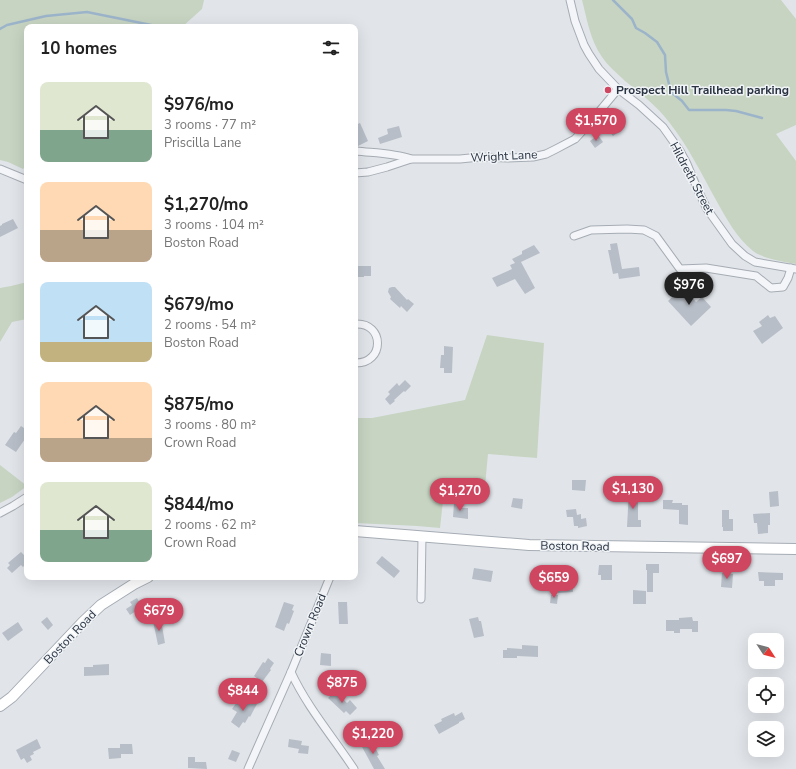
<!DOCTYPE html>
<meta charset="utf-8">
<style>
:root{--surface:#fff;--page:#f6f6f6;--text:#222;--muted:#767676;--accent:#cf4660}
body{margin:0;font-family:"Nunito Sans",sans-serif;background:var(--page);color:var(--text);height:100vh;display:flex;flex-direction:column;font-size:15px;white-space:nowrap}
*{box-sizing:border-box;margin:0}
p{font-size:13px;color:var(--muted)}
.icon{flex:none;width:22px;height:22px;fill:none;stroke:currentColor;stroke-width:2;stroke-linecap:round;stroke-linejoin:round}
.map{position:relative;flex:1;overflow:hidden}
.details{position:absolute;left:24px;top:24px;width:334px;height:556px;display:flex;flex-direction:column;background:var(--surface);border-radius:8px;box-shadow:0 4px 16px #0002}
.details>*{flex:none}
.needle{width:26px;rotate:126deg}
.buttons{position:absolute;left:748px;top:633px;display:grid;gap:8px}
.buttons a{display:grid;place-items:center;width:36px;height:36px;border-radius:8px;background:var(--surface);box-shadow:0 4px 16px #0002;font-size:20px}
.price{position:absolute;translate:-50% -34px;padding:0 9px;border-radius:14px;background:var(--accent);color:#fff;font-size:13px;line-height:26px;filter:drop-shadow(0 1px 2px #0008)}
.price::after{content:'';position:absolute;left:50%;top:24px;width:12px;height:9px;margin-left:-6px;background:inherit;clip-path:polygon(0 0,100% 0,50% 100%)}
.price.selected{background:#222;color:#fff}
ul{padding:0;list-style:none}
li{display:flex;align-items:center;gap:12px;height:100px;padding:0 16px}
li span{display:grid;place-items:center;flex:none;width:112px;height:80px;border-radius:8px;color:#555}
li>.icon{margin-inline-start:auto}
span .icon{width:48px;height:48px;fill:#fffc;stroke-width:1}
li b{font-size:17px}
h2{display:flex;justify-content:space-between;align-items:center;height:48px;padding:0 16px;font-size:17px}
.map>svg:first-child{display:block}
</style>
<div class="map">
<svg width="796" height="769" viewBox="0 0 796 769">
<rect width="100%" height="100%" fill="#e1e5ea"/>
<g fill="#c7d4c2">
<path d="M0,0H204L202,9L182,27H27V165L23,169L8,162L0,160Z"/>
<path d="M582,0H781L796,19V125L776,134L796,161V264C785,262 761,258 753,251C736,237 726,218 716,200C701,173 688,146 669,122C657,106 640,93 625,81C617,73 608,66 602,57C590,40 587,19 582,0Z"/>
<path d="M27,282V319L12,322L0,342V288L11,286Z"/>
<path d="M487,335L544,343L537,458L488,454L485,486L445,483L440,528L417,526L355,523V418H372L465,400Z"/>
<path d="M0,465L27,486L12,497L0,503Z"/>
</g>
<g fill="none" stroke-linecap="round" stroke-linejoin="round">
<g stroke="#9cb4ca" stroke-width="2.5">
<path d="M613,0L632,19L636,28L645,33L657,42L665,55L666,72L671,92L682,101L689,110H726L736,111L762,118"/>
<path d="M0,29L7,25L46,16L87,12L161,27"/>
</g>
</g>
<g fill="#b8bec7">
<path d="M619,119L625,127L613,136L607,129Z"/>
<path d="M360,123L368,141L358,146L355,138V125Z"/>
<path d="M399,126L402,137L380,144L378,138L388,134L387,129Z"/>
<path d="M598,135L603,142L595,148L590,141Z"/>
<path d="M13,219L18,228L0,237V226L2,225V224Z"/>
<path d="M617,243L622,269L639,267L640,276L619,279L618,273L613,274L608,250H611L610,244Z"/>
<path d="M534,245L540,253L521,262L535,288L525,294L515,279L497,287L492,278L512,269L510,265L515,263L512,259L522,254V251Z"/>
<path d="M355,266H371V276H364V277H355Z"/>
<path d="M392,287H395L407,300L408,299L414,304L407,312L401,306L400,308L390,299L391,297L388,292L389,288Z"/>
<path d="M683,287L696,302L702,297L711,307L691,326L668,301Z"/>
<path d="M768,315L770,318L775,316L783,328L762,344L753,331L762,326L759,322Z"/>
<path d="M444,346L453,347L452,373H444V368H440L441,355H444Z"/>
<path d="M405,380L411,386L405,392L404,391L394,400L395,401L390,405L385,399L390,394L388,392L397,383L399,386Z"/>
<path d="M21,426L27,430V434L24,438L25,439L16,452L5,445L14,432L16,433Z"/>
<path d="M572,480H586L585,491L572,490Z"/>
<path d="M629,490H638V520H641V527H627Z"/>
<path d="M778,491L779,506L770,507L769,492Z"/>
<path d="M513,498L523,499L522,509L511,507Z"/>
<path d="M663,500H673L672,503H682V505H688V525L679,524V510L663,509Z"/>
<path d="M454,503H460V508H468V519L453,517Z"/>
<path d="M576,509L577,515L581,514V519L586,518L587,526L578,528V526H574L573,517H567L566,510Z"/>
<path d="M722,510H729V519H733V531H723V527H722Z"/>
<path d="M770,513V525H768V533L758,534L757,523H754L753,514Z"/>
<path d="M21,552L27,558V563L23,567L21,565L12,573L7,568L10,565L8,563Z"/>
<path d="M382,556L400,571L394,578L376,563Z"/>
<path d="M646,564H659V573H653V592H647V570H646Z"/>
<path d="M599,565H612V580H601V575H598Z"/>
<path d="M474,568L493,571L491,582L472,579Z"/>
<path d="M758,572L783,573V580H775V586H764V581H759Z"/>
<path d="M722,573L733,574L732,588L721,587Z"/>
<path d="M569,576V579L572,578L573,592L558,593V579H562V577Z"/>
<path d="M633,590L646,591V604H633Z"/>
<path d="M551,595H558L557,604L550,603Z"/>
<path d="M137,598L142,607L130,615L126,609L132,605L130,602Z"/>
<path d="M284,602L294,605L292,610L294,611L289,624L287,623L284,631L275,627Z"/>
<path d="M338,602H347L348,624H339Z"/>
<path d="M47,617L53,625L48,630L41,622Z"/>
<path d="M478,617L479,621H481L484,636L474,638L469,619Z"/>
<path d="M692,617L693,621H698V632H692V629H680V633H674V631H666V620H679V618Z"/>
<path d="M161,620L165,643L158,645L153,621Z"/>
<path d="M18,622L23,630L8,641L2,633Z"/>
<path d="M522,645L538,646V657L517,656V658H503V650H507V648L522,649Z"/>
<path d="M321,653L331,654V666L320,665Z"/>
<path d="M268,658L274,663L270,669L271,670L262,682L254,676L263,662L265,663Z"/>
<path d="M109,664V675L84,676V667H93V665Z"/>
<path d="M335,691L347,703L350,700L357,708L350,715L346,711L344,713L328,698Z"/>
<path d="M239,699L244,703L247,699L249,700H250L257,704L250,717L249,716L245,723L243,722L239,728L231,722L237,712L232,709Z"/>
<path d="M462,712L465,719L459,722V723L439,734L434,725L442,721L441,719L454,713L455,716Z"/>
<path d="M37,739L41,748L33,752L34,754L30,756L32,760L27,763L24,758L21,760L16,750Z"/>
<path d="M289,739L302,741L301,745L309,746L308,754L298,753L299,749L288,747Z"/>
<path d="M371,740L379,755L377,756L385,769H374L361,745Z"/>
<path d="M120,744H132L133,754H121V758L109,759L108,748H120Z"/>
<path d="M232,750L240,753L236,762L228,759Z"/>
<path d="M188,757H195V762H206L207,769L188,768Z"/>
</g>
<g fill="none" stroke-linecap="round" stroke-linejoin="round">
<defs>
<g id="street">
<path d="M570,0L575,21L584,45L589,54L599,69L618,89L639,105L663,127L680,151L687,164L697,188L707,209L732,244L745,256L755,262L796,269"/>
<path d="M355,152L356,151C374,153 394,153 411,159"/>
<path d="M0,169L27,180"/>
<path d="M355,173L368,172L387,167L411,159H460L480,157L508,158L533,157L546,154L556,149L575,139L588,125L618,89"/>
<path d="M574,236L591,230L627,229L644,230L656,236L680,269L706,268L756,276L771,288L783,287L788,278L791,268"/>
<path d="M355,324C385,322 385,364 355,363"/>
<path d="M0,513L13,506L27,497"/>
<path d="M421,599L422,536"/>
<path d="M291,672C307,707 333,737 354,769"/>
<path d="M248,769L291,672L330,577"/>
</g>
<g id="secondary">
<path d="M355,531L529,545L796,549"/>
<path d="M0,706L12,697L83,622L101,605L134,584L148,577"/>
</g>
</defs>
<use href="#street" stroke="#a6acb4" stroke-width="9"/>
<use href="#secondary" stroke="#a6acb4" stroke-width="12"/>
<use href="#street" stroke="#f4f5f8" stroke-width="7"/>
<use href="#secondary" stroke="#fff" stroke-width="10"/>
</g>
<circle fill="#cf4660" stroke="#f1f4f7" stroke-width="1.5" cx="608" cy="90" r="4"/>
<g text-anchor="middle" stroke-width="3" stroke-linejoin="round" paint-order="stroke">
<g font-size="12" font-weight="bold" fill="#293341" stroke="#f1f4f7" text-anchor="start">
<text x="616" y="94">Prospect Hill Trailhead parking</text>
</g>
<g font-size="12" fill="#293341" stroke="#f1f4f7">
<text transform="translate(504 156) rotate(-3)" y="4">Wright Lane</text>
<text transform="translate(692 178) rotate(62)" y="4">Hildreth Street</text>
<text transform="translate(575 546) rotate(1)" y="4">Boston Road</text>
<text transform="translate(310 625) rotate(-68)" y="4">Crown Road</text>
<text transform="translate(70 637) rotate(-46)" y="4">Boston Road</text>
</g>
</g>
</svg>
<div class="buttons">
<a><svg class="needle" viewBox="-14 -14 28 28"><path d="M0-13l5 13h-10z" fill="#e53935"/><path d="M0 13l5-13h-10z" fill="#767676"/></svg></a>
<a><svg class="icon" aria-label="locate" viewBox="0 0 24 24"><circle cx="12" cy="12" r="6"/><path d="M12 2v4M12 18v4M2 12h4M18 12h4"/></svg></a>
<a><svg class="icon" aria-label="layers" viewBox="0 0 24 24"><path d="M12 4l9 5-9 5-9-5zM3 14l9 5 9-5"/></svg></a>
</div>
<b class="price" style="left:596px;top:142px">$1,570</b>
<b class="price selected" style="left:689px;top:306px">$976</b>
<b class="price" style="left:633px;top:510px">$1,130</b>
<b class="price" style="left:460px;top:512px">$1,270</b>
<b class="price" style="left:727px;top:580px">$697</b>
<b class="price" style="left:554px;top:599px">$659</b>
<b class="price" style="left:159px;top:632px">$679</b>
<b class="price" style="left:342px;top:704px">$875</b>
<b class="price" style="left:243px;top:712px">$844</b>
<b class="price" style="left:373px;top:755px">$1,220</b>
<section class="details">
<h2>10 homes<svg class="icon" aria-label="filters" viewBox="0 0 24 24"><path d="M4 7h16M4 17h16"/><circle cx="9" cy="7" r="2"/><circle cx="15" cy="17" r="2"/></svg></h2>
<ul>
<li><span style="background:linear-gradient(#dfe7d0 60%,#7fa58c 0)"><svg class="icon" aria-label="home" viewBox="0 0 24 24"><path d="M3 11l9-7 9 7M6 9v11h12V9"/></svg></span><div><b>$976/mo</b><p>3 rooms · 77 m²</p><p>Priscilla Lane</p></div></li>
<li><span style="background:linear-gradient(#ffd9b3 60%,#b9a48a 0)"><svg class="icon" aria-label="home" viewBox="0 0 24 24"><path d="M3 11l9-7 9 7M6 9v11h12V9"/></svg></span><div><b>$1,270/mo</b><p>3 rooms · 104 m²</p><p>Boston Road</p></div></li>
<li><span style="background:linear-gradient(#bfe0f5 75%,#c2b280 0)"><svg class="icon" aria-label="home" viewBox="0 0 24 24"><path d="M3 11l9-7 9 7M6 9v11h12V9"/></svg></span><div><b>$679/mo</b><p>2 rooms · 54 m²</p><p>Boston Road</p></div></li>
<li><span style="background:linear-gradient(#ffd9b3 70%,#b9a48a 0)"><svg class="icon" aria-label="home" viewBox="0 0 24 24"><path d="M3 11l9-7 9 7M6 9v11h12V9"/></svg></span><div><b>$875/mo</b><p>3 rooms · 80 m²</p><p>Crown Road</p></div></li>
<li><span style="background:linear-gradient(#dfe7d0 60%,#7fa58c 0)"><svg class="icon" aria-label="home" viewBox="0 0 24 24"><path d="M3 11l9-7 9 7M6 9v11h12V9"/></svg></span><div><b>$844/mo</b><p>2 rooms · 62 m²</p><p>Crown Road</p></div></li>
</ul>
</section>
</div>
